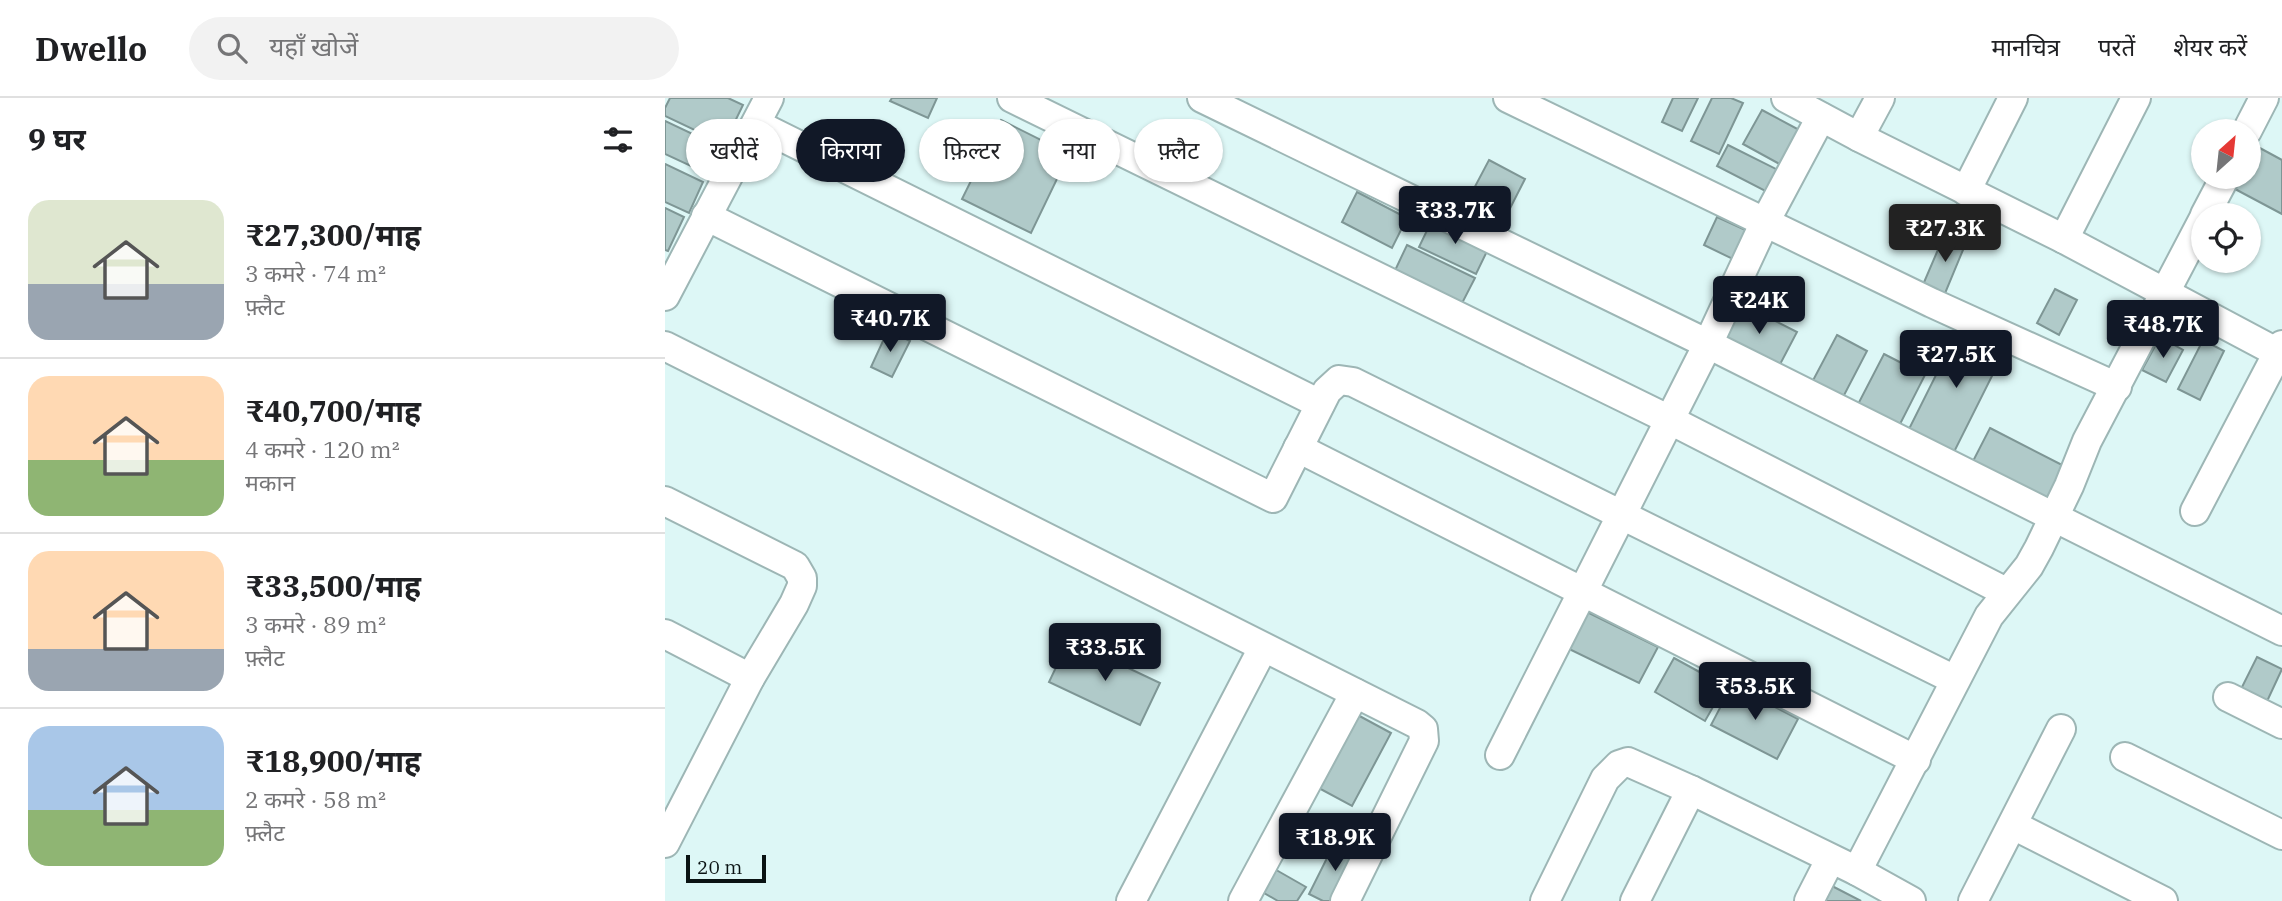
<!DOCTYPE html>
<html lang="hi">
<meta charset="utf-8">
<style>
:root{--surface:#fff;--page:#f2f2f2;--text:#202124;--muted:#757577;--line:#e0e0e0;--accent:#111827}
body{margin:0;font-family:"IBM Plex Serif","Noto Sans Devanagari",serif;background:var(--page);color:var(--text);height:100vh;display:flex;flex-direction:column;font-size:26px;white-space:nowrap}
*{box-sizing:border-box;margin:0}
p{font-size:23px;color:var(--muted)}
.icon{flex:none;width:38px;height:38px;fill:none;stroke:currentColor;stroke-width:2;stroke-linecap:round;stroke-linejoin:round}
.map{position:relative;flex:1;overflow:hidden}
.panel{display:flex;flex-direction:column;background:var(--surface);width:665px}
.panel>*{flex:none}
.guide{position:absolute;left:21px;top:21px;width:665px;height:63px;display:flex;gap:14px}
.needle{width:46px;rotate:27deg}
.controls{position:absolute;left:1526px;top:21px;display:grid;gap:14px}
.controls a{display:grid;place-items:center;width:70px;height:70px;border-radius:50%;background:var(--surface);box-shadow:0 2px 5px #0004;font-size:35px}
.scale{position:absolute;left:21px;bottom:18px;width:80px;box-sizing:border-box;padding-left:7px;border:4px solid #0a1313;border-top:0;font-size:19px;line-height:24px;white-space:nowrap;color:#0a1313;-webkit-text-stroke:5px #ddf7f6;paint-order:stroke}
.price{position:absolute;translate:-50% -60px;padding:0 16px;border-radius:7px;background:var(--accent);color:#fff;font-size:23px;line-height:46px;filter:drop-shadow(0 2px 4px #0008)}
.price::after{content:'';position:absolute;left:50%;top:42px;width:21px;height:16px;margin-left:-10px;background:inherit;clip-path:polygon(0 0,100% 0,50% 100%)}
.price.on{background:#222;color:#fff}
ul{padding:0;list-style:none}
li{display:flex;align-items:center;gap:21px;height:175px;padding:0 28px}
li+li{border-top:2px solid var(--line)}
li span{display:grid;place-items:center;flex:none;width:196px;height:140px;border-radius:21px;color:#555}
li>.icon{margin-inline-start:auto}
span .icon{width:84px;height:84px;fill:#fffc;stroke-width:1}
li b{font-size:30px}
h2{display:flex;justify-content:space-between;align-items:center;height:84px;padding:0 28px;font-size:30px}
.tag{padding:0 24px;border-radius:32px;background:var(--surface);box-shadow:0 2px 5px #0004;font-size:24px;line-height:63px}
.tag.on{background:var(--accent);color:#fff}
header{display:flex;align-items:center;gap:42px;box-sizing:border-box;height:98px;padding:0 35px;background:var(--surface);border-bottom:2px solid var(--line)}
header strong{font-size:33px}
nav{display:flex;gap:38px;margin-inline-start:auto;font-size:24px}
.search{width:490px;height:63px;background:var(--page);display:flex;align-items:center;gap:18px;box-sizing:border-box;padding:0 24px;border-radius:38px;color:var(--muted);font-size:26px}
main{display:flex;flex:1;min-height:0}
.map>svg:first-child{display:block}
</style>
<header>
<strong>Dwello</strong>
<div class="search"><svg class="icon" aria-label="search" viewBox="0 0 24 24"><circle cx="10" cy="10" r="6"/><path d="M15 15l6 6"/></svg>यहाँ खोजें</div>
<nav><a>मानचित्र</a><a>परतें</a><a>शेयर करें</a></nav>
</header>
<main>
<section class="panel">
<h2>9 घर<svg class="icon" aria-label="filters" viewBox="0 0 24 24"><path d="M4 7h16M4 17h16"/><circle cx="9" cy="7" r="2"/><circle cx="15" cy="17" r="2"/></svg></h2>
<ul>
<li><span style="background:linear-gradient(#dfe7d0 60%,#9aa5b1 0)"><svg class="icon" aria-label="home" viewBox="0 0 24 24"><path d="M3 11l9-7 9 7M6 9v11h12V9"/></svg></span><div><b>₹27,300/माह</b><p>3 कमरे · 74 m²</p><p>फ़्लैट</p></div></li>
<li><span style="background:linear-gradient(#ffd9b3 60%,#8fb573 0)"><svg class="icon" aria-label="home" viewBox="0 0 24 24"><path d="M3 11l9-7 9 7M6 9v11h12V9"/></svg></span><div><b>₹40,700/माह</b><p>4 कमरे · 120 m²</p><p>मकान</p></div></li>
<li><span style="background:linear-gradient(#ffd9b3 70%,#9aa5b1 0)"><svg class="icon" aria-label="home" viewBox="0 0 24 24"><path d="M3 11l9-7 9 7M6 9v11h12V9"/></svg></span><div><b>₹33,500/माह</b><p>3 कमरे · 89 m²</p><p>फ़्लैट</p></div></li>
<li><span style="background:linear-gradient(#a9c7e8 60%,#8fb573 0)"><svg class="icon" aria-label="home" viewBox="0 0 24 24"><path d="M3 11l9-7 9 7M6 9v11h12V9"/></svg></span><div><b>₹18,900/माह</b><p>2 कमरे · 58 m²</p><p>फ़्लैट</p></div></li>
</ul>
</section>
<div class="map">
<svg width="1617" height="803" viewBox="0 0 1617 803">
<rect width="100%" height="100%" fill="#ddf7f6"/>
<g fill="#b0cac9" stroke="#7e9695" stroke-width="2">
<path d="M5,0H63L78,7L59,46L0,18V10Z"/>
<path d="M227,0H272L263,20L225,3Z"/>
<path d="M1008,0H1033L1017,33L997,24Z"/>
<path d="M1047,0H1066L1078,5L1054,56L1026,43Z"/>
<path d="M1097,12L1138,34L1120,69L1078,46Z"/>
<path d="M336,22L404,56L366,135L297,101Z"/>
<path d="M0,23L55,49L43,76L0,56Z"/>
<path d="M1063,47L1121,76L1110,98L1052,68Z"/>
<path d="M1593,49L1617,62V116L1570,91L1577,79H1584V66Z"/>
<path d="M824,62L860,81L833,134L796,115Z"/>
<path d="M0,66L38,84L24,115L0,104Z"/>
<path d="M692,94L742,120L727,150L677,124Z"/>
<path d="M0,110L19,119L3,153L0,152Z"/>
<path d="M1052,119L1087,135L1074,164L1039,147Z"/>
<path d="M768,120L825,147L811,176L754,149Z"/>
<path d="M1284,126L1305,135L1276,205L1254,196Z"/>
<path d="M742,147L810,180L793,213L726,181Z"/>
<path d="M1390,191L1412,202L1394,237L1372,225Z"/>
<path d="M1075,205L1132,234L1112,272L1056,243Z"/>
<path d="M1296,227L1341,250L1287,358L1242,335Z"/>
<path d="M223,232L245,243L227,279L206,269Z"/>
<path d="M1172,237L1202,253L1176,303L1145,288Z"/>
<path d="M1495,239L1518,252L1501,284L1477,272Z"/>
<path d="M1538,242L1559,253L1535,302L1513,291Z"/>
<path d="M1219,256L1260,277L1231,334L1190,312Z"/>
<path d="M1325,330L1401,369L1382,406L1306,367Z"/>
<path d="M918,512L993,549L974,585L900,549Z"/>
<path d="M404,542L495,585L475,627L384,584Z"/>
<path d="M1592,559L1617,571L1598,612L1572,599Z"/>
<path d="M1009,560L1060,588L1040,623L990,594Z"/>
<path d="M1067,587L1133,621L1112,661L1046,627Z"/>
<path d="M689,615L726,635L687,708L650,688Z"/>
<path d="M671,742L696,755L672,803H658L644,796Z"/>
<path d="M606,769L641,789L632,803H613L592,791Z"/>
<path d="M1167,788L1196,803H1159Z"/>
</g>
<g fill="none" stroke-linecap="round" stroke-linejoin="round">
<defs>
<g id="minor">
<path d="M347,0L1005,322L1341,494"/>
<path d="M537,0L1043,246L1617,533"/>
<path d="M843,0L1267,205L1452,289"/>
<path d="M1121,0L1194,39L1399,141L1617,257"/>
<path d="M91,26L655,306"/>
<path d="M1582,33L1599,0"/>
<path d="M1194,39L1215,0"/>
<path d="M1301,93L1348,0"/>
<path d="M1540,117L1560,79"/>
<path d="M41,118L608,400L662,293L674,282L688,284L1290,582"/>
<path d="M1399,141L1471,0"/>
<path d="M0,198L104,0"/>
<path d="M0,248L752,626L758,631L759,643L680,803"/>
<path d="M633,350L1251,662"/>
<path d="M0,403L130,468L137,480V488L129,506L85,580L0,745"/>
<path d="M1530,413L1617,247"/>
<path d="M0,536L85,580"/>
<path d="M1563,599L1617,626"/>
<path d="M835,657L1043,246L1100,124L1156,19"/>
<path d="M1460,659L1617,737"/>
<path d="M1348,727L1498,803"/>
<path d="M1192,773L1324,518L1364,468L1374,450L1404,388L1422,343L1538,122"/>
<path d="M466,803L598,550"/>
<path d="M578,803L690,595"/>
<path d="M880,803L940,681L954,667L963,664L1026,692L1192,773L1246,803"/>
<path d="M970,803L1026,692"/>
<path d="M1144,803L1165,762"/>
<path d="M1308,803L1396,631"/>
</g>
</defs>
<use href="#minor" stroke="#9db6b5" stroke-width="32"/>
<use href="#minor" stroke="#fff" stroke-width="28"/>
</g>
</svg>
<div class="controls">
<a><svg class="needle" viewBox="-14 -14 28 28"><path d="M0-13l5 13h-10z" fill="#e53935"/><path d="M0 13l5-13h-10z" fill="#757577"/></svg></a>
<a><svg class="icon" aria-label="locate" viewBox="0 0 24 24"><circle cx="12" cy="12" r="6"/><path d="M12 2v4M12 18v4M2 12h4M18 12h4"/></svg></a>
</div>
<div class="scale">20 m</div>
<b class="price" style="left:790px;top:148px">₹33.7K</b>
<b class="price on" style="left:1280px;top:166px">₹27.3K</b>
<b class="price" style="left:1094px;top:238px">₹24K</b>
<b class="price" style="left:225px;top:256px">₹40.7K</b>
<b class="price" style="left:1498px;top:262px">₹48.7K</b>
<b class="price" style="left:1291px;top:292px">₹27.5K</b>
<b class="price" style="left:440px;top:585px">₹33.5K</b>
<b class="price" style="left:1090px;top:624px">₹53.5K</b>
<b class="price" style="left:670px;top:775px">₹18.9K</b>
<div class="guide">
<a class="tag">खरीदें</a>
<a class="tag on">किराया</a>
<a class="tag">फ़िल्टर</a>
<a class="tag">नया</a>
<a class="tag">फ़्लैट</a>
</div>
</div>
</main>
